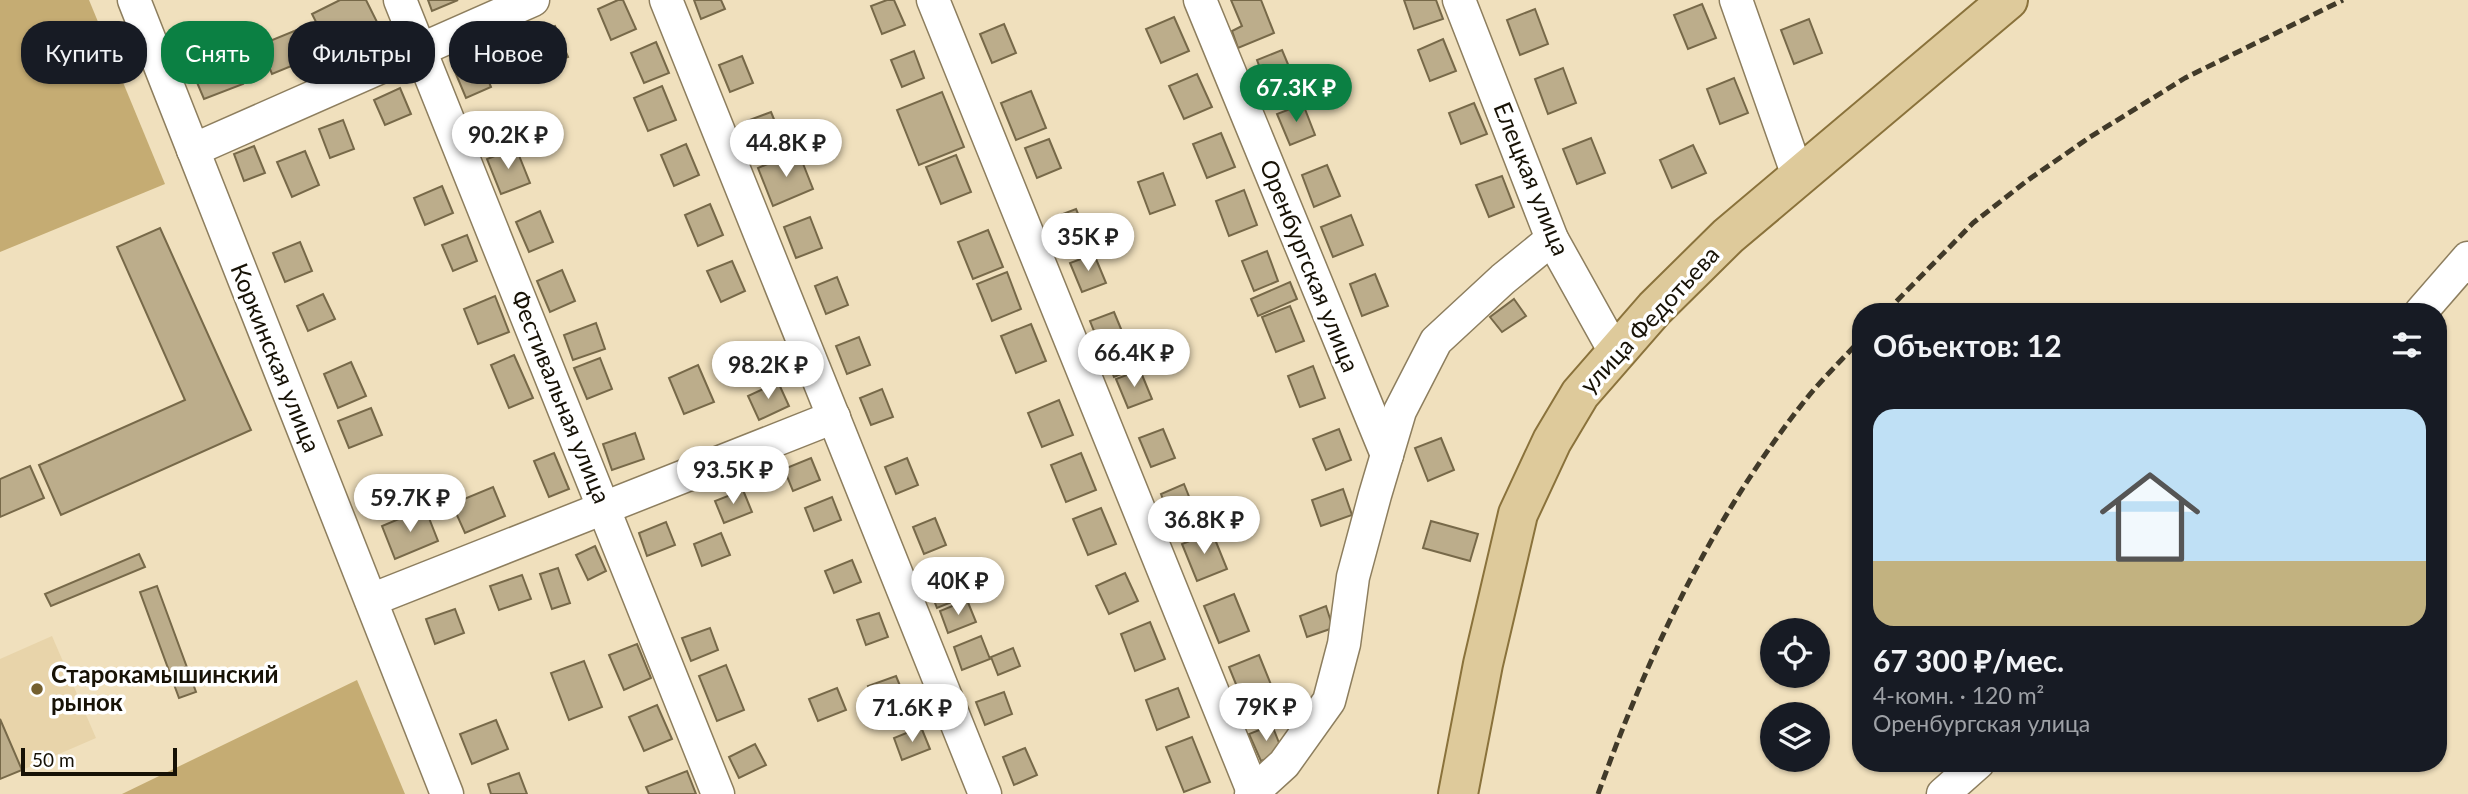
<!DOCTYPE html>
<html lang="ru">
<meta charset="utf-8">
<style>
:root{--surface:#171b24;--page:#242831;--text:#f1f3f6;--muted:#9ea1a6;--line:#363941;--accent:#0b8043}
body{margin:0;font-family:Lato,sans-serif;background:var(--page);color:var(--text);height:100vh;display:flex;flex-direction:column;font-size:26px;white-space:nowrap}
*{box-sizing:border-box;margin:0}
p{font-size:23px;color:var(--muted)}
.icon{flex:none;width:38px;height:38px;fill:none;stroke:currentColor;stroke-width:2;stroke-linecap:round;stroke-linejoin:round}
.map{position:relative;flex:1;overflow:hidden}
.details{position:absolute;left:1852px;top:303px;width:595px;height:469px;display:flex;flex-direction:column;background:var(--surface);border-radius:28px;box-shadow:0 2px 5px #0004}
.details>*{flex:none}
.guide{position:absolute;left:21px;top:21px;width:665px;height:63px;display:flex;gap:14px}
.buttons{position:absolute;left:1760px;top:618px;display:grid;gap:14px}
.buttons a{display:grid;place-items:center;width:70px;height:70px;border-radius:50%;background:var(--surface);box-shadow:0 2px 5px #0004;font-size:35px}
.scale{position:absolute;left:21px;bottom:18px;width:156px;box-sizing:border-box;padding-left:7px;border:4px solid #171206;border-top:0;font-size:19px;line-height:24px;white-space:nowrap;color:#171206;-webkit-text-stroke:5px #fff;paint-order:stroke}
.price{position:absolute;translate:-50% -60px;padding:0 16px;border-radius:24px;background:#fff;color:#222;font-size:23px;line-height:46px;filter:drop-shadow(0 2px 4px #0008)}
.price::after{content:'';position:absolute;left:50%;top:42px;width:21px;height:16px;margin-left:-10px;background:inherit;clip-path:polygon(0 0,100% 0,50% 100%)}
.price.selected{background:var(--accent);color:#fff}
ul{padding:0;list-style:none}
li{display:grid;align-content:center;gap:14px;height:371px;padding:0 21px}
li+li{border-top:2px solid var(--line)}
li span{display:grid;place-items:center;height:217px;border-radius:21px;color:#555}
li>.icon{margin-inline-start:auto}
span .icon{width:126px;height:126px;fill:#fffc;stroke-width:1}
li b{font-size:30px}
h2{display:flex;justify-content:space-between;align-items:center;height:84px;padding:0 21px;font-size:30px}
.tag{padding:0 24px;border-radius:28px;background:var(--surface);box-shadow:0 2px 5px #0004;font-size:24px;line-height:63px}
.tag.selected{background:var(--accent);color:#fff}
.map>svg:first-child{display:block}
</style>
<div class="map">
<svg width="2468" height="794" viewBox="0 0 2468 794">
<rect width="100%" height="100%" fill="#f0e0bd"/>
<path fill="#e8d4aa" d="M52,636L96,738L22,770L0,719V659Z"/>
<g fill="#c5ac73">
<path d="M0,0H89L165,184L0,252Z"/>
<path d="M357,680L405,794H122Z"/>
</g>
<g fill="#bcad8b" stroke="#776949" stroke-width="2">
<path d="M340,0H366L380,28L331,52L312,14Z"/>
<path d="M428,0H458L432,11Z"/>
<path d="M618,0H623L636,29L611,40L598,9Z"/>
<path d="M694,0H721L725,9L701,19Z"/>
<path d="M887,0H894L905,25L882,34L871,6Z"/>
<path d="M1231,0H1261L1274,33L1238,48L1232,31L1242,26Z"/>
<path d="M1404,0H1436L1443,19L1414,29Z"/>
<path d="M1702,4L1716,38L1688,49L1674,15Z"/>
<path d="M1535,9L1548,44L1520,55L1507,20Z"/>
<path d="M1174,17L1189,51L1161,63L1146,29Z"/>
<path d="M1809,19L1822,53L1794,64L1781,30Z"/>
<path d="M1004,24L1016,53L992,63L980,34Z"/>
<path d="M555,26L568,57L543,67L530,37Z"/>
<path d="M299,29L311,58L272,74L260,45Z"/>
<path d="M1443,39L1456,71L1430,81L1418,50Z"/>
<path d="M656,42L669,73L644,83L631,53Z"/>
<path d="M228,50L243,84L204,99L190,66Z"/>
<path d="M1282,50L1295,81L1269,92L1257,60Z"/>
<path d="M914,51L924,78L902,87L891,60Z"/>
<path d="M478,56L491,87L466,98L453,67Z"/>
<path d="M742,56L753,83L730,92L719,65Z"/>
<path d="M1563,68L1576,103L1548,114L1535,79Z"/>
<path d="M1197,74L1212,107L1184,119L1169,86Z"/>
<path d="M1734,78L1748,113L1720,124L1707,89Z"/>
<path d="M662,86L676,120L648,131L634,98Z"/>
<path d="M400,88L411,114L385,125L374,100Z"/>
<path d="M1031,91L1046,128L1016,140L1001,103Z"/>
<path d="M942,92L964,147L919,165L897,110Z"/>
<path d="M1474,103L1487,134L1461,144L1449,113Z"/>
<path d="M1303,104L1315,135L1290,145L1277,114Z"/>
<path d="M771,112L780,134L752,144L744,122Z"/>
<path d="M343,120L354,149L330,158L319,129Z"/>
<path d="M1221,133L1235,167L1207,178L1193,144Z"/>
<path d="M1591,138L1605,173L1577,184L1563,149Z"/>
<path d="M1049,139L1061,168L1037,178L1025,148Z"/>
<path d="M686,144L699,175L674,186L661,155Z"/>
<path d="M1693,145L1706,173L1672,188L1660,160Z"/>
<path d="M254,146L265,173L244,181L234,154Z"/>
<path d="M516,148L530,183L501,194L487,159Z"/>
<path d="M305,151L319,185L292,197L277,162Z"/>
<path d="M798,151L813,189L773,206L758,168Z"/>
<path d="M956,155L971,192L941,204L926,167Z"/>
<path d="M1327,165L1340,196L1314,207L1302,175Z"/>
<path d="M1163,173L1175,205L1150,214L1138,182Z"/>
<path d="M1502,176L1514,207L1489,217L1476,185Z"/>
<path d="M442,186L453,213L425,225L414,198Z"/>
<path d="M1244,190L1257,225L1229,236L1216,201Z"/>
<path d="M710,204L723,235L698,246L685,215Z"/>
<path d="M1076,209L1088,238L1064,248L1052,218Z"/>
<path d="M540,211L553,242L529,252L516,222Z"/>
<path d="M1351,215L1363,245L1333,257L1321,227Z"/>
<path d="M810,217L822,248L796,258L784,227Z"/>
<path d="M160,228L251,430L61,515L39,465L185,400L117,247Z"/>
<path d="M988,230L1003,267L973,279L958,242Z"/>
<path d="M467,235L477,261L453,271L442,245Z"/>
<path d="M300,242L312,271L285,282L273,253Z"/>
<path d="M1267,251L1278,281L1254,291L1242,261Z"/>
<path d="M1094,254L1106,283L1082,292L1070,263Z"/>
<path d="M732,261L745,291L721,302L707,271Z"/>
<path d="M562,270L575,301L550,312L537,281Z"/>
<path d="M1007,272L1021,309L992,321L977,284Z"/>
<path d="M1375,274L1388,306L1362,316L1350,284Z"/>
<path d="M837,277L848,305L826,314L815,286Z"/>
<path d="M1290,282L1297,299L1258,316L1251,299Z"/>
<path d="M323,294L335,319L308,331L297,306Z"/>
<path d="M495,296L509,332L478,344L464,309Z"/>
<path d="M1514,299L1526,316L1502,332L1490,317Z"/>
<path d="M1290,306L1304,341L1276,352L1262,317Z"/>
<path d="M1114,312L1126,341L1102,351L1090,321Z"/>
<path d="M596,323L605,349L573,360L564,335Z"/>
<path d="M1031,324L1046,361L1016,373L1001,336Z"/>
<path d="M859,337L870,365L847,374L836,346Z"/>
<path d="M1134,341L1143,365L1114,377L1104,353Z"/>
<path d="M514,355L533,398L509,408L491,365Z"/>
<path d="M600,358L612,389L587,399L574,368Z"/>
<path d="M351,362L366,396L338,408L324,374Z"/>
<path d="M698,365L714,402L684,414L669,378Z"/>
<path d="M1313,366L1325,398L1300,407L1288,376Z"/>
<path d="M1140,370L1152,399L1128,408L1116,379Z"/>
<path d="M778,382L789,406L759,420L748,396Z"/>
<path d="M882,389L893,417L871,425L860,398Z"/>
<path d="M1059,400L1073,435L1042,447L1028,413Z"/>
<path d="M371,408L382,435L349,448L338,421Z"/>
<path d="M1163,429L1175,458L1151,467L1139,438Z"/>
<path d="M1339,429L1351,460L1326,470L1313,439Z"/>
<path d="M635,433L644,459L612,470L603,444Z"/>
<path d="M1441,438L1454,470L1428,481L1415,448Z"/>
<path d="M554,453L569,489L549,497L534,461Z"/>
<path d="M1081,453L1096,490L1066,502L1051,465Z"/>
<path d="M811,458L820,480L793,491L784,469Z"/>
<path d="M907,458L918,485L896,494L885,467Z"/>
<path d="M30,466L44,498L0,517V479Z"/>
<path d="M1184,484L1196,514L1172,523L1161,494Z"/>
<path d="M493,487L505,516L465,533L452,504Z"/>
<path d="M1343,489L1352,515L1321,526L1312,500Z"/>
<path d="M743,490L752,512L724,523L715,501Z"/>
<path d="M832,497L841,520L814,531L805,508Z"/>
<path d="M425,508L438,541L395,559L382,526Z"/>
<path d="M1101,508L1116,544L1088,555L1073,519Z"/>
<path d="M935,518L946,545L924,554L913,527Z"/>
<path d="M1431,521L1478,534L1470,561L1423,548Z"/>
<path d="M666,522L675,545L647,556L639,533Z"/>
<path d="M1212,532L1227,569L1197,581L1182,544Z"/>
<path d="M721,533L730,555L702,566L694,544Z"/>
<path d="M595,546L606,571L588,580L576,555Z"/>
<path d="M139,554L145,567L51,606L45,594Z"/>
<path d="M852,560L861,582L834,593L825,571Z"/>
<path d="M558,568L570,603L552,609L540,574Z"/>
<path d="M1125,573L1138,601L1109,614L1096,586Z"/>
<path d="M522,575L531,599L499,610L490,586Z"/>
<path d="M956,575L964,597L937,608L928,585Z"/>
<path d="M157,586L196,692L179,698L140,592Z"/>
<path d="M1234,594L1249,631L1219,643L1204,606Z"/>
<path d="M967,600L976,622L948,633L940,611Z"/>
<path d="M1326,606L1333,628L1307,637L1300,616Z"/>
<path d="M455,609L464,633L435,644L426,619Z"/>
<path d="M879,613L888,637L866,645L857,620Z"/>
<path d="M1150,622L1165,659L1135,671L1121,634Z"/>
<path d="M710,628L718,650L691,661L682,638Z"/>
<path d="M981,636L990,659L962,670L954,647Z"/>
<path d="M637,644L651,678L624,690L609,655Z"/>
<path d="M1013,648L1020,666L998,675L991,657Z"/>
<path d="M1259,655L1274,692L1244,704L1229,667Z"/>
<path d="M584,661L602,707L569,720L551,673Z"/>
<path d="M726,665L744,710L717,721L699,676Z"/>
<path d="M896,676L905,698L877,709L868,686Z"/>
<path d="M837,688L846,710L818,721L809,699Z"/>
<path d="M1178,688L1189,717L1157,730L1146,700Z"/>
<path d="M1004,692L1012,714L985,725L976,702Z"/>
<path d="M657,705L672,739L644,751L629,717Z"/>
<path d="M0,719L22,770L0,779Z"/>
<path d="M496,720L508,749L472,764L460,734Z"/>
<path d="M1272,725L1283,753L1261,761L1249,734Z"/>
<path d="M921,727L930,749L902,760L894,738Z"/>
<path d="M1192,737L1210,782L1184,792L1166,747Z"/>
<path d="M755,744L766,765L739,778L729,757Z"/>
<path d="M1025,748L1037,775L1014,785L1003,757Z"/>
<path d="M687,771L696,794H649L646,787Z"/>
<path d="M519,773L527,794H491L488,784Z"/>
</g>
<g fill="none" stroke-linecap="round" stroke-linejoin="round">
<defs>
<g id="minor">
<path d="M134,0L447,794"/>
<path d="M400,0L718,794"/>
<path d="M666,0L985,794"/>
<path d="M933,0L1254,794"/>
<path d="M1200,0L1387,455"/>
<path d="M1459,0L1552,239L1615,352"/>
<path d="M1736,0L1798,176"/>
<path d="M193,150L533,0"/>
<path d="M2421,312L2468,258"/>
<path d="M371,600L834,417"/>
<path d="M1251,794L1284,764L1329,701L1344,644L1353,577L1375,495L1400,411L1436,341L1503,279L1552,239"/>
<path d="M1943,794L1978,763"/>
</g>
<path id="major" d="M1458,794L1483,664L1518,514L1552,441L1580,394L1655,308L1728,236L2008,0"/>
</defs>
<use href="#minor" stroke="#8d7e5e" stroke-width="35"/>
<use href="#major" stroke="#8a723b" stroke-width="42"/>
<use href="#minor" stroke="#fff" stroke-width="32"/>
<use href="#major" stroke="#deca9b" stroke-width="38"/>
<g stroke="#413a29" stroke-width="5" stroke-dasharray="10 5" stroke-linecap="butt">
<path d="M1886,312L1973,223L2028,180L2090,137L2185,78L2343,0"/>
<path d="M1598,794C1648,655 1711,520 1803,403C1820,381 1841,361 1860,340"/>
</g>
</g>
<circle fill="#745f2e" stroke="#fff" stroke-width="2.5" cx="37" cy="689" r="7"/>
<g text-anchor="middle" stroke-width="7" stroke-linejoin="round" paint-order="stroke">
<g font-size="24" fill="#171206" stroke="#fff">
<text transform="translate(1531 179) rotate(68)" y="8">Елецкая улица</text>
<text transform="translate(1309 266) rotate(68)" y="8">Оренбургская улица</text>
<text transform="translate(1650 320) rotate(-47)" y="8">улица Федотьева</text>
<text transform="translate(275 358) rotate(68)" y="8">Коркинская улица</text>
<text transform="translate(560 397) rotate(68)" y="8">Фестивальная улица</text>
</g>
<g font-size="24" font-weight="bold" fill="#171206" stroke="#fff" text-anchor="start">
<text x="51" y="683">Старокамышинский<tspan x="51" dy="28">рынок</tspan></text>
</g>
</g>
</svg>
<div class="buttons">
<a><svg class="icon" aria-label="locate" viewBox="0 0 24 24"><circle cx="12" cy="12" r="6"/><path d="M12 2v4M12 18v4M2 12h4M18 12h4"/></svg></a>
<a><svg class="icon" aria-label="layers" viewBox="0 0 24 24"><path d="M12 4l9 5-9 5-9-5zM3 14l9 5 9-5"/></svg></a>
</div>
<div class="scale">50 m</div>
<b class="price selected" style="left:1296px;top:124px">67.3K ₽</b>
<b class="price" style="left:508px;top:171px">90.2K ₽</b>
<b class="price" style="left:786px;top:179px">44.8K ₽</b>
<b class="price" style="left:1088px;top:273px">35K ₽</b>
<b class="price" style="left:1134px;top:389px">66.4K ₽</b>
<b class="price" style="left:768px;top:401px">98.2K ₽</b>
<b class="price" style="left:733px;top:506px">93.5K ₽</b>
<b class="price" style="left:410px;top:534px">59.7K ₽</b>
<b class="price" style="left:1204px;top:556px">36.8K ₽</b>
<b class="price" style="left:958px;top:617px">40K ₽</b>
<b class="price" style="left:1266px;top:743px">79K ₽</b>
<b class="price" style="left:912px;top:744px">71.6K ₽</b>
<div class="guide">
<a class="tag">Купить</a>
<a class="tag selected">Снять</a>
<a class="tag">Фильтры</a>
<a class="tag">Новое</a>
</div>
<section class="details">
<h2>Объектов: 12<svg class="icon" aria-label="filters" viewBox="0 0 24 24"><path d="M4 7h16M4 17h16"/><circle cx="9" cy="7" r="2"/><circle cx="15" cy="17" r="2"/></svg></h2>
<ul>
<li><span style="background:linear-gradient(#bfe0f5 70%,#c2b280 0)"><svg class="icon" aria-label="home" viewBox="0 0 24 24"><path d="M3 11l9-7 9 7M6 9v11h12V9"/></svg></span><div><b>67 300 ₽/мес.</b><p>4-комн. · 120 m²</p><p>Оренбургская улица</p></div></li>
</ul>
</section>
</div>
